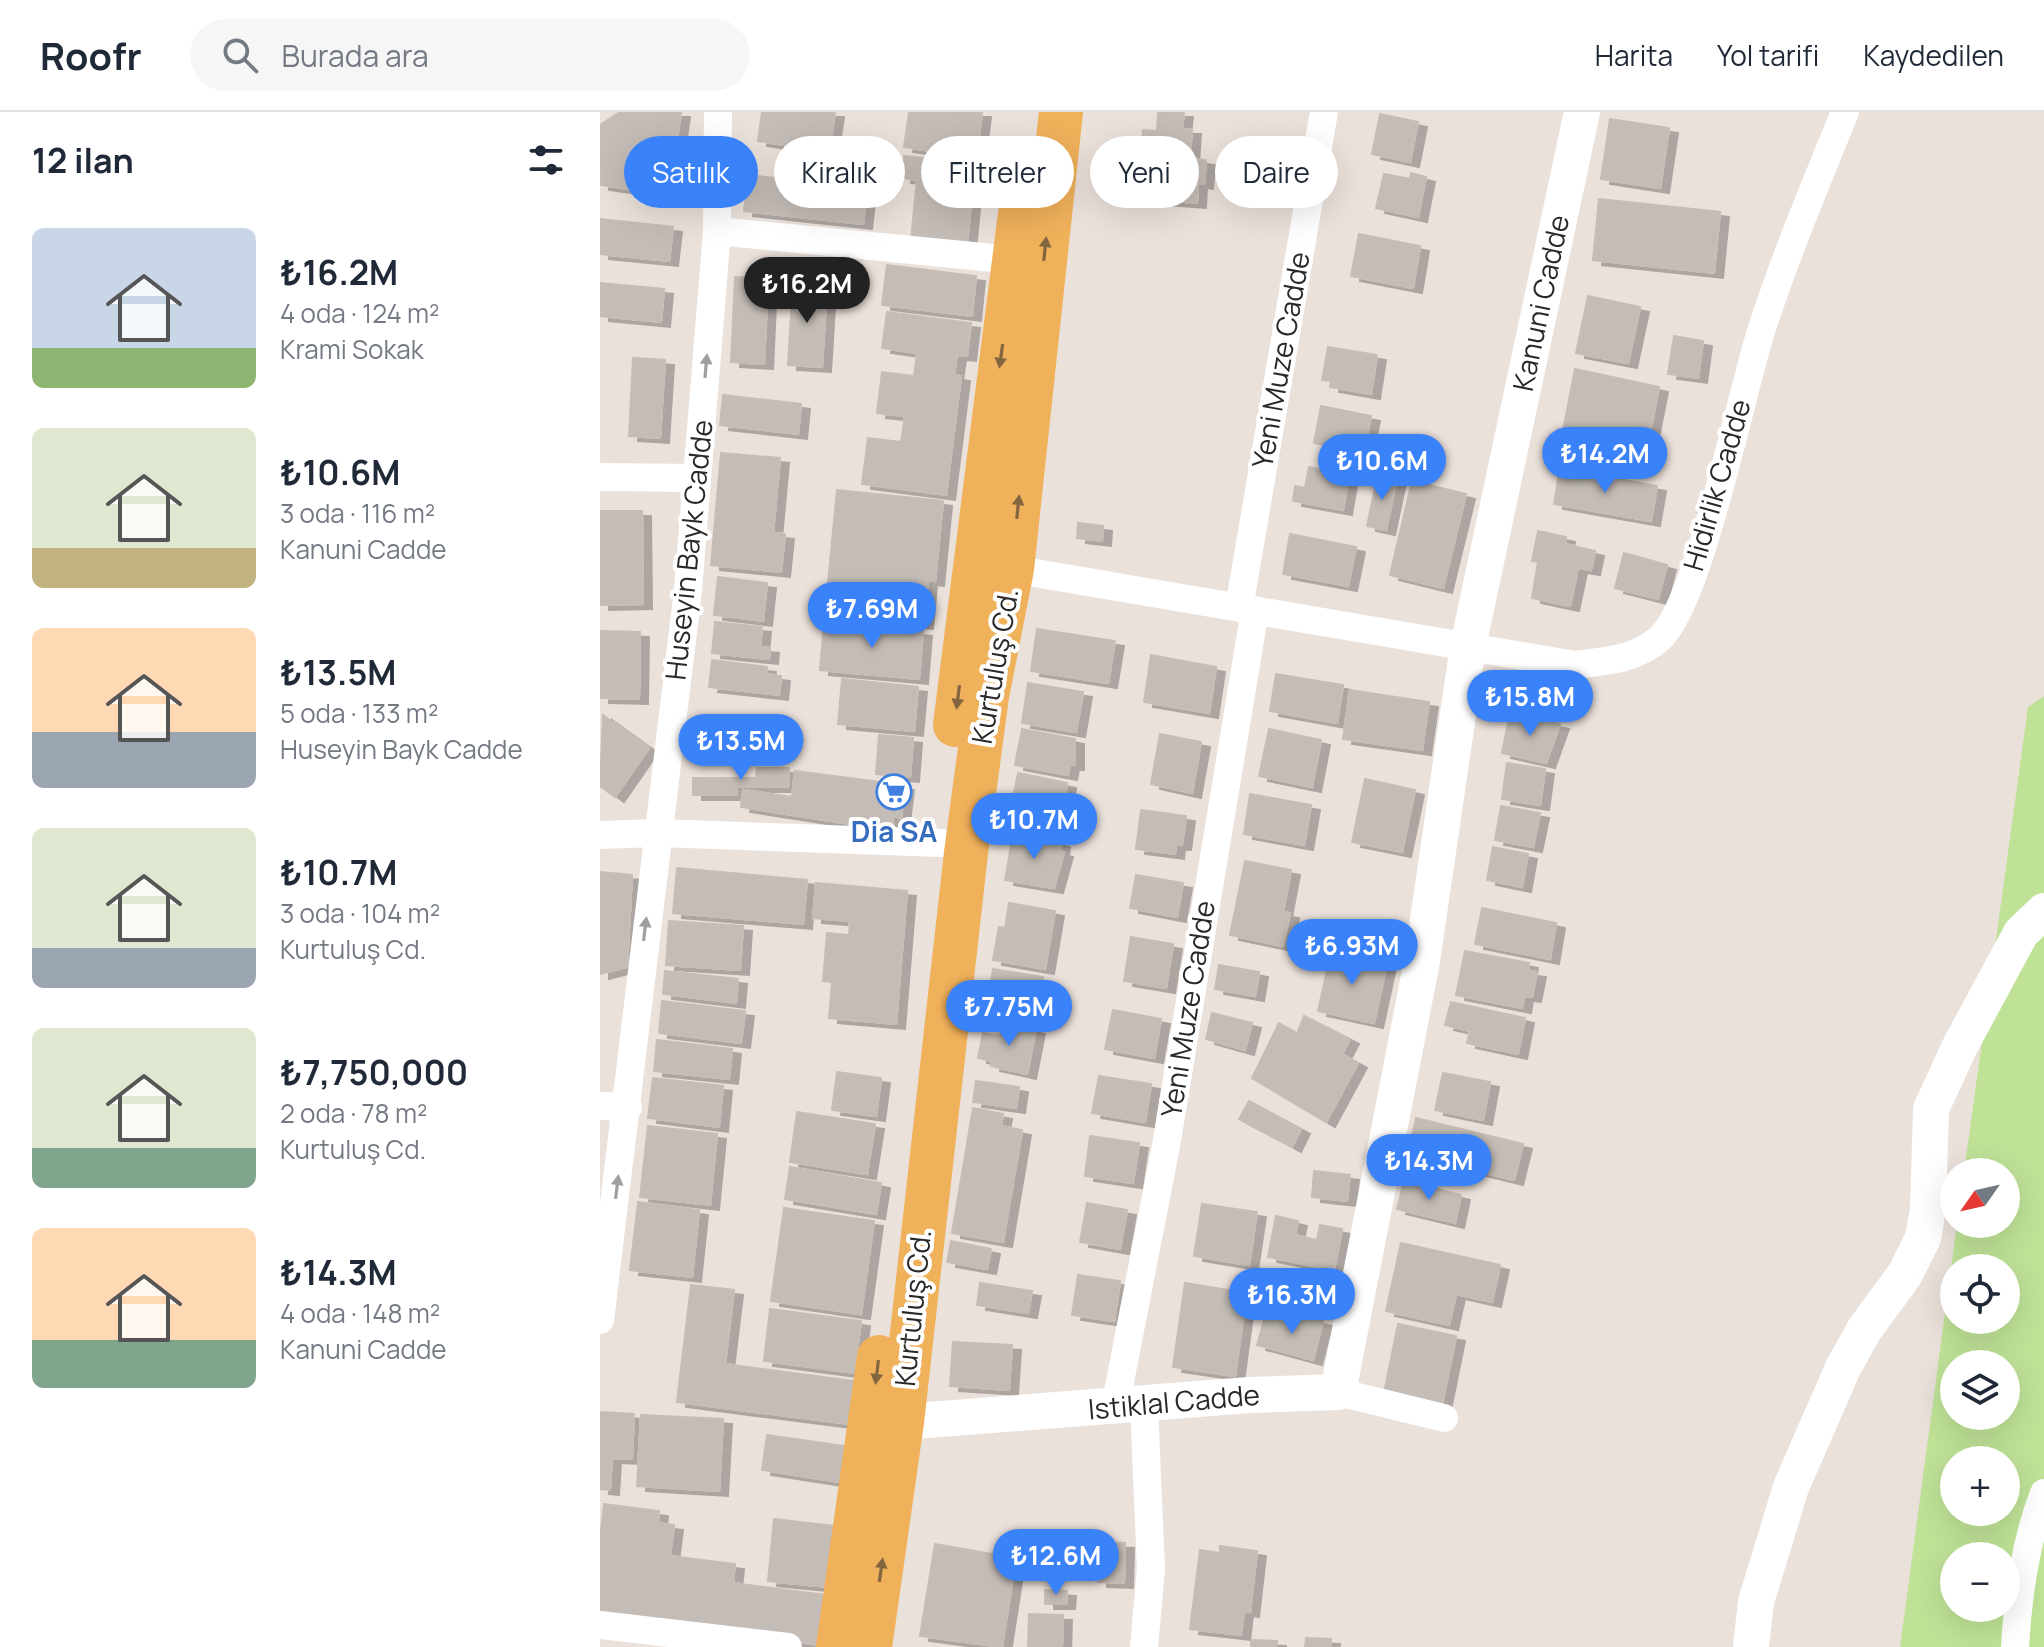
<!DOCTYPE html>
<html lang="tr">
<meta charset="utf-8">
<style>
:root{--surface:#fff;--page:#f6f6f7;--text:#1f2937;--muted:#747a83;--line:#e0e1e3;--accent:#3a82f9}
body{margin:0;font-family:Manrope,sans-serif;background:var(--page);color:var(--text);height:100vh;display:flex;flex-direction:column;font-size:30px;white-space:nowrap}
*{box-sizing:border-box;margin:0}
p{font-size:26px;color:var(--muted)}
.icon{flex:none;width:44px;height:44px;fill:none;stroke:currentColor;stroke-width:2;stroke-linecap:round;stroke-linejoin:round}
.map{position:relative;flex:1;overflow:hidden}
.details{display:flex;flex-direction:column;background:var(--surface);width:600px}
.details>*{flex:none}
.banner{position:absolute;left:24px;top:24px;width:760px;height:72px;display:flex;gap:16px}
.needle{width:52px;rotate:236deg}
.fabs{position:absolute;left:1340px;top:1046px;display:grid;gap:16px}
.fabs a{display:grid;place-items:center;width:80px;height:80px;border-radius:50%;background:var(--surface);box-shadow:0 8px 32px #0002;font-size:40px}
.price{position:absolute;translate:-50% -68px;padding:0 18px;border-radius:28px;background:var(--accent);color:#fff;font-size:26px;line-height:52px;filter:drop-shadow(0 2px 4px #0008)}
.price::after{content:'';position:absolute;left:50%;top:48px;width:24px;height:18px;margin-left:-12px;background:inherit;clip-path:polygon(0 0,100% 0,50% 100%)}
.price.on{background:#222;color:#fff}
ul{padding:0;list-style:none}
li{display:flex;align-items:center;gap:24px;height:200px;padding:0 32px}
li span{display:grid;place-items:center;flex:none;width:224px;height:160px;border-radius:12px;color:#555}
li>.icon{margin-inline-start:auto}
span .icon{width:96px;height:96px;fill:#fffc;stroke-width:1}
li b{font-size:34px}
h2{display:flex;justify-content:space-between;align-items:center;height:96px;padding:0 32px;font-size:34px}
.pill{padding:0 28px;border-radius:36px;background:var(--surface);box-shadow:0 8px 32px #0002;font-size:28px;line-height:72px}
.pill.on{background:var(--accent);color:#fff}
header{display:flex;align-items:center;gap:48px;box-sizing:border-box;height:112px;padding:0 40px;background:var(--surface);border-bottom:2px solid var(--line)}
header strong{font-size:38px}
nav{display:flex;gap:44px;margin-inline-start:auto;font-size:28px}
.search{width:560px;height:72px;background:var(--page);display:flex;align-items:center;gap:20px;box-sizing:border-box;padding:0 28px;border-radius:44px;color:var(--muted);font-size:30px}
main{display:flex;flex:1;min-height:0}
.map>svg:first-child{display:block}
</style>
<header>
<strong>Roofr</strong>
<div class="search"><svg class="icon" aria-label="search" viewBox="0 0 24 24"><circle cx="10" cy="10" r="6"/><path d="M15 15l6 6"/></svg>Burada ara</div>
<nav><a>Harita</a><a>Yol tarifi</a><a>Kaydedilen</a></nav>
</header>
<main>
<section class="details">
<h2>12 ilan<svg class="icon" aria-label="filters" viewBox="0 0 24 24"><path d="M4 7h16M4 17h16"/><circle cx="9" cy="7" r="2"/><circle cx="15" cy="17" r="2"/></svg></h2>
<ul>
<li><span style="background:linear-gradient(#c9d6e8 75%,#8fb573 0)"><svg class="icon" aria-label="home" viewBox="0 0 24 24"><path d="M3 11l9-7 9 7M6 9v11h12V9"/></svg></span><div><b>₺16.2M</b><p>4 oda · 124 m²</p><p>Krami Sokak</p></div></li>
<li><span style="background:linear-gradient(#dfe7d0 75%,#c2b280 0)"><svg class="icon" aria-label="home" viewBox="0 0 24 24"><path d="M3 11l9-7 9 7M6 9v11h12V9"/></svg></span><div><b>₺10.6M</b><p>3 oda · 116 m²</p><p>Kanuni Cadde</p></div></li>
<li><span style="background:linear-gradient(#ffd9b3 65%,#9aa5b1 0)"><svg class="icon" aria-label="home" viewBox="0 0 24 24"><path d="M3 11l9-7 9 7M6 9v11h12V9"/></svg></span><div><b>₺13.5M</b><p>5 oda · 133 m²</p><p>Huseyin Bayk Cadde</p></div></li>
<li><span style="background:linear-gradient(#dfe7d0 75%,#9aa5b1 0)"><svg class="icon" aria-label="home" viewBox="0 0 24 24"><path d="M3 11l9-7 9 7M6 9v11h12V9"/></svg></span><div><b>₺10.7M</b><p>3 oda · 104 m²</p><p>Kurtuluş Cd.</p></div></li>
<li><span style="background:linear-gradient(#dfe7d0 75%,#7fa58c 0)"><svg class="icon" aria-label="home" viewBox="0 0 24 24"><path d="M3 11l9-7 9 7M6 9v11h12V9"/></svg></span><div><b>₺7,750,000</b><p>2 oda · 78 m²</p><p>Kurtuluş Cd.</p></div></li>
<li><span style="background:linear-gradient(#ffd9b3 70%,#7fa58c 0)"><svg class="icon" aria-label="home" viewBox="0 0 24 24"><path d="M3 11l9-7 9 7M6 9v11h12V9"/></svg></span><div><b>₺14.3M</b><p>4 oda · 148 m²</p><p>Kanuni Cadde</p></div></li>
</ul>
</section>
<div class="map">
<svg width="1444" height="1535" viewBox="0 0 1444 1535">
<defs>
<filter id="shadow"><feDropShadow dx="9" dy="5" stdDeviation="0" flood-color="#0004"/></filter>
</defs>
<rect width="100%" height="100%" fill="#ebe1db"/>
<path fill="#bfe297" fill-rule="evenodd" d="M1444,584V1535H1300L1357,1112H1406V1060H1364L1428,595ZM1354,1156H1406V1208H1354ZM1354,1252H1406V1304H1354ZM1354,1348H1406V1400H1354ZM1354,1444H1406V1496H1354Z"/>
<g fill="#c4bcb6" stroke="#c7bdb4" stroke-width="2" filter="url(#shadow)">
<path d="M20,0H81L69,83L0,73V13Z"/>
<path d="M162,0H235L229,40L158,29Z"/>
<path d="M309,0H382L376,46L304,35Z"/>
<path d="M558,0H584L582,17H592L590,46L606,48L604,72L598,71L597,91L544,87L547,44L541,43L543,18L557,19Z"/>
<path d="M780,2L818,10L810,50L772,42Z"/>
<path d="M1010,7L1069,16L1060,76L1001,67Z"/>
<path d="M304,44L375,51L367,133L311,127L317,68L302,66Z"/>
<path d="M811,61L826,65L818,105L776,96L784,62L810,67Z"/>
<path d="M148,63L267,76L263,112L144,99Z"/>
<path d="M999,87L1120,100L1114,161L993,148Z"/>
<path d="M0,107L73,115L69,149L0,142Z"/>
<path d="M759,122L820,134L813,176L751,164Z"/>
<path d="M287,153L376,164L372,204L282,193Z"/>
<path d="M135,165L168,167L164,252L131,250Z"/>
<path d="M0,171L64,177L61,210L0,204Z"/>
<path d="M193,171L227,174L222,255L188,253Z"/>
<path d="M988,184L1040,195L1028,251L976,241Z"/>
<path d="M287,200L371,211L367,244L357,243L354,263L361,264L346,383L262,372L268,326L301,330L305,304L277,301L282,260L314,264L317,241L282,236Z"/>
<path d="M1074,224L1103,229L1098,266L1068,262Z"/>
<path d="M728,235L777,243L771,282L730,275L731,269L722,268Z"/>
<path d="M33,246L65,248L60,326L29,324Z"/>
<path d="M975,257L1059,275L1046,341L962,324Z"/>
<path d="M123,283L201,292L198,322L120,313Z"/>
<path d="M721,294L771,304L763,341L714,331Z"/>
<path d="M784,327L797,330L792,355L780,352Z"/>
<path d="M121,341L180,346L173,421L185,422L181,460L111,453Z"/>
<path d="M709,355L749,363L743,398L693,389L695,374L705,376Z"/>
<path d="M960,356L1057,374L1051,409L954,392Z"/>
<path d="M778,362L797,366L786,418L767,414Z"/>
<path d="M812,369L866,382L843,476L790,463Z"/>
<path d="M237,378L343,389L335,469L328,468L324,512L225,502Z"/>
<path d="M0,399H42L43,492L0,493Z"/>
<path d="M478,411L503,414L502,429L477,426Z"/>
<path d="M938,419L966,425L965,432L995,439L991,458L978,456L970,494L932,486L938,450L932,449Z"/>
<path d="M690,422L756,435L748,474L683,462Z"/>
<path d="M1024,441L1067,453L1058,487L1015,476Z"/>
<path d="M118,465L167,471L163,509L114,503Z"/>
<path d="M115,510L162,515L160,535L170,536L169,547L112,541Z"/>
<path d="M224,510L323,519L319,567L220,558Z"/>
<path d="M437,517L515,529L508,571L431,559Z"/>
<path d="M0,519L40,520L39,587L0,586Z"/>
<path d="M551,543L616,555L609,601L544,590Z"/>
<path d="M112,548L167,555L166,562L181,564L179,583L109,575Z"/>
<path d="M676,562L743,573L737,611L670,599Z"/>
<path d="M242,567L318,575L314,619L238,612Z"/>
<path d="M428,571L483,580L476,620L422,611Z"/>
<path d="M750,578L829,590L822,638L743,627Z"/>
<path d="M910,602L960,612L946,651L902,641Z"/>
<path d="M3,603L49,636L15,685L0,674Z"/>
<path d="M422,617L475,627V653H470L468,663L415,653Z"/>
<path d="M669,617L721,628L712,675L659,664Z"/>
<path d="M560,622L601,630L592,681L551,672Z"/>
<path d="M279,623L313,626L310,665L276,662Z"/>
<path d="M907,651L945,657L940,693L902,687Z"/>
<path d="M157,656H189L188,675H137V683H93V666H156Z"/>
<path d="M195,659L305,673L301,706L293,704L292,712L284,711L283,717L141,695L143,678L192,685Z"/>
<path d="M418,661L467,671L465,684L470,685L462,721L408,710Z"/>
<path d="M765,667L815,678L802,740L752,730Z"/>
<path d="M650,682L711,693L704,733L644,722Z"/>
<path d="M901,694L940,701L933,735L895,728Z"/>
<path d="M541,698L586,704L582,733H576L575,742L536,737Z"/>
<path d="M413,722L461,730L460,739L464,740L454,776L405,768Z"/>
<path d="M893,735L928,742L922,775L887,768Z"/>
<path d="M645,749L691,758L683,800L690,801L683,834L630,823Z"/>
<path d="M77,756L207,768L203,812L73,801Z"/>
<path d="M0,760L32,763L27,855L0,862Z"/>
<path d="M536,763L583,771L577,805L530,796Z"/>
<path d="M216,771L307,779L296,912L229,906L232,870L223,869L227,821L249,823L250,809L213,806Z"/>
<path d="M409,791L455,799L445,857L393,848L399,815L405,816Z"/>
<path d="M882,796L956,811L950,847L875,832Z"/>
<path d="M69,809L143,814L140,858L66,853Z"/>
<path d="M531,825L573,832L566,876L524,869Z"/>
<path d="M731,839L787,851L774,911L718,899Z"/>
<path d="M865,839L929,851L928,859L937,860L932,885L924,884L922,896L856,883Z"/>
<path d="M619,853L659,860L655,884L615,877Z"/>
<path d="M393,857L443,865L437,909L386,901Z"/>
<path d="M65,859L138,867L136,891L63,882Z"/>
<path d="M62,889L145,899L141,931L59,921Z"/>
<path d="M851,890L925,906L918,942L867,931L870,919L845,913Z"/>
<path d="M513,898L561,907L554,946L505,937Z"/>
<path d="M612,901L652,911L645,938L606,927Z"/>
<path d="M704,904L750,927L742,942L758,951L726,1010L652,966L679,911L697,922Z"/>
<path d="M403,911L436,917L427,962L391,954L392,949L378,946L383,921L400,924Z"/>
<path d="M57,928L132,937L129,967L54,959Z"/>
<path d="M237,960L281,966L276,1004L232,998Z"/>
<path d="M843,961L890,970L883,1008L835,998Z"/>
<path d="M499,964L551,972L545,1010L492,1001Z"/>
<path d="M53,966L123,974L119,1015L48,1006Z"/>
<path d="M376,969L419,975L416,996L373,990Z"/>
<path d="M649,989L701,1017L692,1035L639,1007Z"/>
<path d="M373,996L403,1002L401,1014L422,1018L403,1130L352,1121Z"/>
<path d="M197,1000L275,1012L267,1062L190,1050Z"/>
<path d="M816,1006L923,1032L914,1068L808,1042Z"/>
<path d="M48,1014L117,1022L110,1093L40,1085Z"/>
<path d="M490,1024L539,1031L533,1071L485,1064Z"/>
<path d="M190,1055L281,1071L276,1102L185,1087Z"/>
<path d="M714,1059L750,1063L747,1089L712,1085Z"/>
<path d="M804,1069L861,1083L855,1111L797,1097Z"/>
<path d="M38,1090L99,1098L92,1165L30,1158Z"/>
<path d="M487,1091L527,1098L520,1137L480,1130Z"/>
<path d="M602,1092L657,1100L649,1153L594,1144Z"/>
<path d="M184,1096L274,1109L261,1202L171,1189Z"/>
<path d="M676,1104L698,1109L695,1123L717,1128L720,1113L742,1117L734,1158L668,1145Z"/>
<path d="M351,1129L391,1137L387,1157L347,1150Z"/>
<path d="M801,1131L900,1153L892,1190L856,1182L849,1213L786,1199Z"/>
<path d="M478,1163L520,1169L514,1209L472,1203Z"/>
<path d="M380,1171L432,1179L428,1201L377,1193Z"/>
<path d="M585,1171L629,1178L627,1189L645,1192L635,1264L573,1255Z"/>
<path d="M91,1173L134,1178L125,1252L254,1269L249,1312L77,1290Z"/>
<path d="M170,1197L261,1209L254,1261L164,1249Z"/>
<path d="M693,1202L723,1209L713,1248L657,1233L665,1205L690,1211Z"/>
<path d="M798,1212L856,1224L842,1293L784,1281Z"/>
<path d="M353,1230L412,1233L409,1278L350,1274Z"/>
<path d="M0,1300L34,1302L32,1347L12,1346L10,1378L0,1377Z"/>
<path d="M41,1303L123,1307L119,1379L37,1374Z"/>
<path d="M167,1323L245,1334L240,1370L162,1358Z"/>
<path d="M4,1392L59,1399L58,1411L74,1413L70,1444L135,1452L133,1471L227,1483L220,1533L0,1503V1427Z"/>
<path d="M174,1407L234,1414L227,1475L168,1469Z"/>
<path d="M499,1430L525,1431L524,1471L498,1470Z"/>
<path d="M335,1432L416,1446L402,1535L320,1524Z"/>
<path d="M620,1434L657,1439L650,1500L644,1499L641,1523L590,1517L600,1438L620,1441Z"/>
<path d="M445,1478L467,1479L466,1492H445Z"/>
<path d="M429,1502L463,1503L462,1535H428Z"/>
<path d="M706,1526L731,1527L730,1535H705Z"/>
<path d="M651,1528L677,1529V1535H651Z"/>
</g>
<g fill="none" stroke-linecap="round" stroke-linejoin="round">
<g stroke="#fff" stroke-width="28">
<path d="M117,119L414,148"/>
<path d="M0,365L97,366"/>
<path d="M412,457L975,553C1005,549 1036,548 1060,526C1099,492 1142,277 1162,216C1186,143 1216,71 1245,0"/>
<path d="M639,496L724,0"/>
<path d="M0,723L57,721L342,731"/>
<path d="M0,994L28,995"/>
<path d="M0,1208L88,478L117,119L118,0"/>
<path d="M738,1280L844,1306"/>
<path d="M544,1293L551,1457L544,1535"/>
<path d="M515,1295L566,1034L655,498"/>
<path d="M0,1513L188,1535"/>
<path d="M1415,1535C1418,1482 1425,1431 1444,1381"/>
</g>
<g stroke="#fff" stroke-width="36">
<path d="M302,1310L649,1283L738,1280L822,849L868,534L982,0"/>
<path d="M1151,1535L1156,1490L1191,1375L1243,1256L1264,1218L1305,1162L1323,1126L1328,1097L1331,997L1360,934L1421,821L1444,799"/>
</g>
<g stroke="#f0b15b" stroke-width="44">
<path d="M355,613L420,102"/>
<path d="M238,1535L279,1245"/>
<path d="M270,1535L302,1310L366,741L387,584L412,457L461,0"/>
</g>
</g>
<defs><path id="oneway-solid" d="M-6-.8H1V-3.2L6.5 0L1 3.2V.8H-6Z" transform="scale(2)"/></defs>
<g fill="#836640">
<use href="#oneway-solid" transform="translate(445 137) rotate(-84)"/>
<use href="#oneway-solid" transform="translate(401 244) rotate(98)"/>
<use href="#oneway-solid" transform="translate(418 395) rotate(-84)"/>
<use href="#oneway-solid" transform="translate(358 585) rotate(97)"/>
<use href="#oneway-solid" transform="translate(277 1260) rotate(97)"/>
<use href="#oneway-solid" transform="translate(281 1458) rotate(-82)"/>
</g>
<g fill="#9f9f9f">
<use href="#oneway-solid" transform="translate(106 254) rotate(-85)"/>
<use href="#oneway-solid" transform="translate(45 817) rotate(-83)"/>
<use href="#oneway-solid" transform="translate(17 1075) rotate(-83)"/>
</g>
<defs>
<symbol id="supermarket-ring" viewBox="-11 -11 22 22"><circle r="9.5" fill="#fff" stroke="#3f7fe0" stroke-width="1.5"/><path d="M-6-5.5h2.5l.6 2H6L4.5 2H-2.5L-4.4-4H-6ZM-1.5 3.2a1.3 1.3 0 1 0 .1 0ZM3 3.2a1.3 1.3 0 1 0 .1 0Z" fill="#3f7fe0"/></symbol>
</defs>
<g fill-rule="evenodd">
<use href="#supermarket-ring" x="274" y="660" width="40" height="40"/>
</g>
<g text-anchor="middle" stroke-width="8" stroke-linejoin="round" paint-order="stroke">
<g font-size="28" fill="#292929" stroke="#fff">
<text transform="translate(941 191) rotate(-78)" y="10">Kanuni Cadde</text>
<text transform="translate(681 248) rotate(-80)" y="10">Yeni Muze Cadde</text>
<text transform="translate(1117 373) rotate(-74)" y="10">Hidirlik Cadde</text>
<text transform="translate(89 438) rotate(-84)" y="10">Huseyin Bayk Cadde</text>
<text transform="translate(395 554) rotate(-80)" y="10">Kurtuluş Cd.</text>
<text transform="translate(588 897) rotate(-81)" y="10">Yeni Muze Cadde</text>
<text transform="translate(313 1196) rotate(-84)" y="10">Kurtuluş Cd.</text>
<text transform="translate(574 1290) rotate(-5)" y="10">Istiklal Cadde</text>
</g>
<g font-size="28" font-weight="bold" fill="#366cbe" stroke="#fff">
<text x="294" y="730">Dia SA</text>
</g>
</g>
</svg>
<div class="fabs">
<a><svg class="needle" viewBox="-14 -14 28 28"><path d="M0-13l5 13h-10z" fill="#e53935"/><path d="M0 13l5-13h-10z" fill="#747a83"/></svg></a>
<a><svg class="icon" aria-label="locate" viewBox="0 0 24 24"><circle cx="12" cy="12" r="6"/><path d="M12 2v4M12 18v4M2 12h4M18 12h4"/></svg></a>
<a><svg class="icon" aria-label="layers" viewBox="0 0 24 24"><path d="M12 4l9 5-9 5-9-5zM3 14l9 5 9-5"/></svg></a>
<a>+</a>
<a>−</a>
</div>
<b class="price on" style="left:207px;top:213px">₺16.2M</b>
<b class="price" style="left:1005px;top:383px">₺14.2M</b>
<b class="price" style="left:782px;top:390px">₺10.6M</b>
<b class="price" style="left:272px;top:538px">₺7.69M</b>
<b class="price" style="left:930px;top:626px">₺15.8M</b>
<b class="price" style="left:141px;top:670px">₺13.5M</b>
<b class="price" style="left:434px;top:749px">₺10.7M</b>
<b class="price" style="left:752px;top:875px">₺6.93M</b>
<b class="price" style="left:409px;top:936px">₺7.75M</b>
<b class="price" style="left:829px;top:1090px">₺14.3M</b>
<b class="price" style="left:692px;top:1224px">₺16.3M</b>
<b class="price" style="left:456px;top:1485px">₺12.6M</b>
<div class="banner">
<a class="pill on">Satılık</a>
<a class="pill">Kiralık</a>
<a class="pill">Filtreler</a>
<a class="pill">Yeni</a>
<a class="pill">Daire</a>
</div>
</div>
</main>
